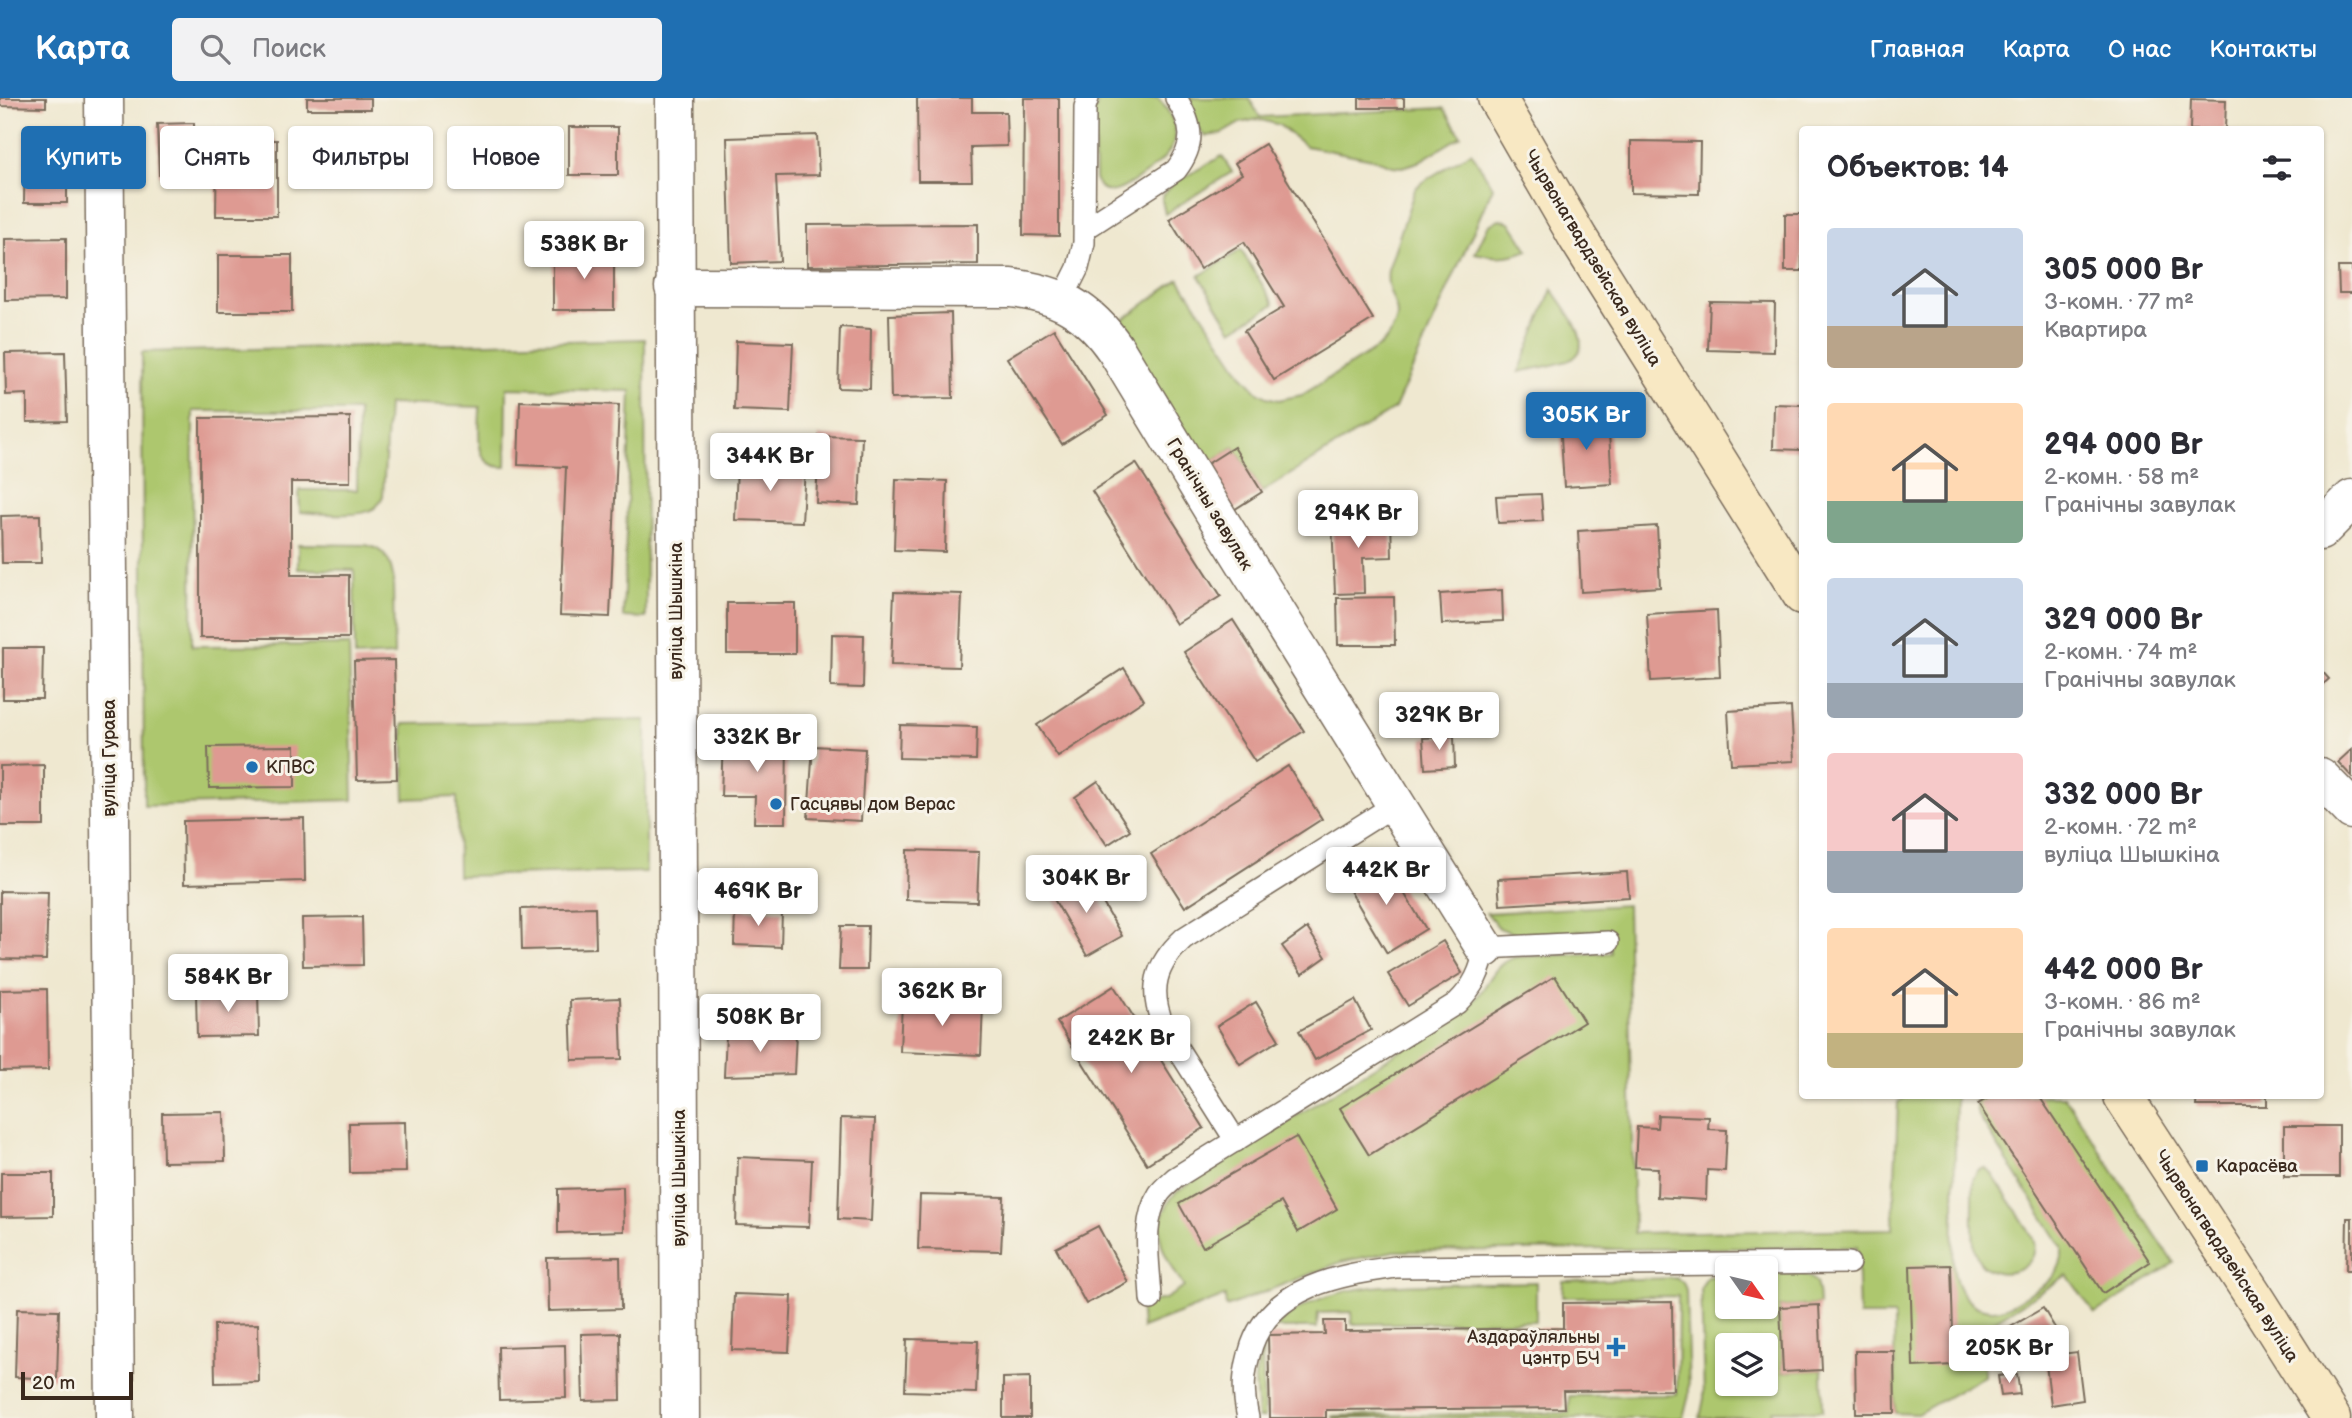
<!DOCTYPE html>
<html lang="ru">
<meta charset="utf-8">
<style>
:root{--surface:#fff;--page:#f2f2f3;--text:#2b2b33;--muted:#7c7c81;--accent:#1f6fb2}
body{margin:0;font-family:"Balsamiq Sans",sans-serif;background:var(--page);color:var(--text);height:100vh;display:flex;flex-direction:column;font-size:26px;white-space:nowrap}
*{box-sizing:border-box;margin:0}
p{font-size:23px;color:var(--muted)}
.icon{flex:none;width:38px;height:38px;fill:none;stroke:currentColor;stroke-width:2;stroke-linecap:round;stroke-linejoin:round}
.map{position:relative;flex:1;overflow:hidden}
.details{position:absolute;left:1799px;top:28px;width:525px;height:973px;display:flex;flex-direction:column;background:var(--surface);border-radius:7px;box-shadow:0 2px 5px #0004}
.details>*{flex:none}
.top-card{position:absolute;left:21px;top:28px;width:665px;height:63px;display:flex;gap:14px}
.needle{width:46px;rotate:124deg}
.fabs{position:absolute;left:1715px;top:1158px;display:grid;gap:14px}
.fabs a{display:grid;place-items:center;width:63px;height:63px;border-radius:7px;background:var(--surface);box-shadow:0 2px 5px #0004;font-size:35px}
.scale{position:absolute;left:21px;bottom:18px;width:112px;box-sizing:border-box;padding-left:7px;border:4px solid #3b2a1e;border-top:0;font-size:19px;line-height:24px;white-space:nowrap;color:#3b2a1e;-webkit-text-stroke:5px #f7f3e8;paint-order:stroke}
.price{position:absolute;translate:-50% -60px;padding:0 16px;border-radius:7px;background:#fff;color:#222;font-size:23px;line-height:46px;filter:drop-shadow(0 2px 4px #0008)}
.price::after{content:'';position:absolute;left:50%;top:42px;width:21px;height:16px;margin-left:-10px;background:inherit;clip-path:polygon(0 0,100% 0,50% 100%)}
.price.current{background:var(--accent);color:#fff}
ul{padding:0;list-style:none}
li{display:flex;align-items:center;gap:21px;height:175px;padding:0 28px}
li span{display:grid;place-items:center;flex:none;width:196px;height:140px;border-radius:7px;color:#555}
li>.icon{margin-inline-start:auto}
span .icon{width:84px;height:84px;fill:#fffc;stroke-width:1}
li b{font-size:30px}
h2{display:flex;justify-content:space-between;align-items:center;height:84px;padding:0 28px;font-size:30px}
.chip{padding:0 24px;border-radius:7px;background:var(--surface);box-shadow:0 2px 5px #0004;font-size:24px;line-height:63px}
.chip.current{background:var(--accent);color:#fff}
header{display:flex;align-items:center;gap:42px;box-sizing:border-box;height:98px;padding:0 35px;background:var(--accent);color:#fff}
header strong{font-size:33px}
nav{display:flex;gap:38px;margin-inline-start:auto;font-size:24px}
.search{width:490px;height:63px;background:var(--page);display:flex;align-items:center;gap:18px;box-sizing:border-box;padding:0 24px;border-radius:7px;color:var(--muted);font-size:26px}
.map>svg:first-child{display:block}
</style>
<header>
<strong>Карта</strong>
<div class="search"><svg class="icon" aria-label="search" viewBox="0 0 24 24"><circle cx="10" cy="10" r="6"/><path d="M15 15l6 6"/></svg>Поиск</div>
<nav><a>Главная</a><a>Карта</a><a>О нас</a><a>Контакты</a></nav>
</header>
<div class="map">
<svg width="2352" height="1320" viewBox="0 0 2352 1320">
<rect width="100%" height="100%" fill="#f7f3e8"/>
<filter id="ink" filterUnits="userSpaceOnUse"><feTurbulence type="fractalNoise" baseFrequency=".0143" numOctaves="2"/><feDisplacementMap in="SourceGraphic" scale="14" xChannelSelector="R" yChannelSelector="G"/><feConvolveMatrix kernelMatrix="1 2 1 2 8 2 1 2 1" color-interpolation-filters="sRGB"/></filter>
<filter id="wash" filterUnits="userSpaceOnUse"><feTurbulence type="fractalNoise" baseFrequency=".00686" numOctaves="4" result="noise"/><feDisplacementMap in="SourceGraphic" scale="28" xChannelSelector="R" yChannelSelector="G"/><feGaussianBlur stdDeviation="1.57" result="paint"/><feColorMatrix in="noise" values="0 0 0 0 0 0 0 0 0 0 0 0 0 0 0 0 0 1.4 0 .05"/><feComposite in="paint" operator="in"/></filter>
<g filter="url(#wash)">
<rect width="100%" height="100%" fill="#efe8d0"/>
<g fill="#adc76e" stroke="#747846" stroke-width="2" fill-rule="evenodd">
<path d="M1099,0H1158C1192,38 1171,59 1136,82C1128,87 1116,96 1106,93C1100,92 1098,86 1095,81L1094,16Z"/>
<path d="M1189,0H1249L1260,19L1444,10L1461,38L1418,64L1402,69L1393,68L1373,61L1306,48L1279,27L1258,21L1240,25L1221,36L1206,38C1194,31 1193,13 1189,0Z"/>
<path d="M1471,54L1493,89L1395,310L1262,394L1234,349L1204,368L1118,225L1179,181L1243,278L1258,294L1267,299L1278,302L1302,297L1380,248C1416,209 1383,206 1388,172L1415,91L1421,85Z"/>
<path d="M1222,58L1232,74L1165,116L1162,102L1164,96L1174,85Z"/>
<path d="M1499,121L1510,124L1528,152C1509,160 1495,160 1475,155L1488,128Z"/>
<path d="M1241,152L1274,206L1232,232L1199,178Z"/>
<path d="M1552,191C1563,207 1601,252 1567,263C1552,268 1535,270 1519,274Z"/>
<path d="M645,241L646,520L623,519L631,293L507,290L506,369C471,370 480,333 480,309L388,306L383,398C380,403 379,408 373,411C359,420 318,415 300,414L299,392H357L358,313H193L192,548L349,547L353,702L144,708L142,254Z"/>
<path d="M298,446L366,447C384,451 390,461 393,478L394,557L355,559L354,472L298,471Z"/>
<path d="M646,622V774L458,778L457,699L405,701L403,626Z"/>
<path d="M1627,807L1634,1135L1893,1131L1898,1004L1908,998H1956L1953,1166C1955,1192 1970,1217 2001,1211C2012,1208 2021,1201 2030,1195C2041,1189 2053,1182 2058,1171C2062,1164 2062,1157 2062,1149L1980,1020C1976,1012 1974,1005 1978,998H2064L2174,1165L2095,1216L2067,1177L1985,1229L1984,1278L1917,1316L1895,1315L1894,1218H1859L1857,1149L1394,1153L1341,1164L1226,1209L1225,1198L1142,1230L1140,1206L1165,1201L1184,1189C1162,1154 1147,1131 1176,1094L1461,914C1468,908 1476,902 1481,894C1492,879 1497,863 1517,859L1611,855L1610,832L1515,836L1499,830L1487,815Z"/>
<path d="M1984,1070L1992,1076C2001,1091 2030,1130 2034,1144C2040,1175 1992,1186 1978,1161C1970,1146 1974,1100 1973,1081L1977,1073Z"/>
<path d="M1799,1175C1819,1180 1818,1188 1819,1207L1780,1209L1783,1274L1822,1272L1823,1313L1773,1312L1772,1320H1700L1704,1300L1701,1190L1707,1179L1727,1177V1209H1766V1176ZM1727,1248H1766V1286H1727Z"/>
<path d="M1675,1180L1683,1184L1686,1192L1689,1296L1683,1320H1332V1318L1569,1315V1298L1677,1297L1678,1198L1562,1199L1563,1183Z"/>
<path d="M1536,1184V1223L1352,1226L1351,1214L1318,1215L1317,1230H1274C1319,1186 1384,1187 1443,1186C1474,1185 1505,1185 1536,1184Z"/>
<path d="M1262,1247L1264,1320H1258L1255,1281Z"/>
</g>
<g id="blocks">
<g fill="#de9a92">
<path d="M0,0H46V9L0,8Z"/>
<rect x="307" y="0" width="64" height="11"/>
<path d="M917,0H972V14H1006L1007,48L971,49L972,83H918Z"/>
<path d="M1024,0H1059V138L1023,137Z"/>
<rect x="1359" y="0" width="45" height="10"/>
<path d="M2191,1L2226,2L2225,32H2190Z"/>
<path d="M194,25L195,76L159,77L157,26Z"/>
<rect x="569" y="29" width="49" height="48"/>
<path d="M817,37L819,77L776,78L780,163L731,165L727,40Z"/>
<path d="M25,39H67V105H24Z"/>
<path d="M217,42H277V118H216Z"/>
<path d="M1631,43L1700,44L1699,96L1631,95Z"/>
<path d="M1265,46L1373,221L1274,282L1244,233L1284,209L1244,144L1200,171L1169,121L1242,76L1235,65Z"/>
<rect x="1785" y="116" width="17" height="57"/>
<path d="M978,126V166L807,168V127Z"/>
<path d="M66,140V201L5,202V141Z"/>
<rect x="553" y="154" width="61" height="58"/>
<rect x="218" y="157" width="74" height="57"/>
<path d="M2338,169H2352V195H2339Z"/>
<path d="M1710,204L1775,205L1774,254L1708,252Z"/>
<path d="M951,215L953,300L891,301L889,217Z"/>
<path d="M840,229L871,231L870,291L838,290Z"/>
<path d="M1054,231L1108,317L1062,346L1007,260Z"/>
<path d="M736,243L793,245L790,314L734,312Z"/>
<path d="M65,254L67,323L27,324V296L6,297L5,255Z"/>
<path d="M520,303L619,307L610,519L560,517L566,369L518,367Z"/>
<path d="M1774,306L1802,307V352L1773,351Z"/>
<path d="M1608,318L1612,386L1564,389L1560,321Z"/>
<path d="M350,319V384H291V477H349V540H200V320Z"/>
<path d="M819,338L862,339L859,407L816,405Z"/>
<path d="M1234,349L1262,394L1232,413L1204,368Z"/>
<path d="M1136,365L1221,498L1176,526L1092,393Z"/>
<path d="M737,367L805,369L802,424L735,422Z"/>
<path d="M896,381L947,383L945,454L894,452Z"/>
<path d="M1541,396L1543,423L1498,425L1496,398Z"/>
<path d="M40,417L41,465H2L1,418Z"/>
<path d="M1391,420L1392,459L1363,460L1364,495L1335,496L1332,422Z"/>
<path d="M1657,428L1660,489L1581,494L1578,433Z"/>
<path d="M1502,492L1503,523L1442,526L1440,496Z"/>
<path d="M894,494L962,496L959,569L891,567Z"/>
<path d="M1394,499L1395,547H1338L1337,500Z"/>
<rect x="727" y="505" width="68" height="51"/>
<path d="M1717,512L1720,579L1651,583L1647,516Z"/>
<path d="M1233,522L1304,633L1255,664L1184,554Z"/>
<path d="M832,536L864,537L863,590L831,589Z"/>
<path d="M3,550H43L42,601H3Z"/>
<path d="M394,562L397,681L357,682L354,563Z"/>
<path d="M1124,570L1144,602L1058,659L1037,627Z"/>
<path d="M2320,571L2329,581L2320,589Z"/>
<path d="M1791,609L1794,663L1731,666L1728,613Z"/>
<path d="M900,627L977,629L976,662L899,660Z"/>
<path d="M723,638L787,639L786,725H754L755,698H721Z"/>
<path d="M1454,638L1455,669L1425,671L1423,640Z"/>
<path d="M295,648V689L209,690L208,649Z"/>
<path d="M813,648L865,651L861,723L808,720Z"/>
<path d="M2352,651V679L2338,664Z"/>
<path d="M44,667V728H0V668Z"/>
<path d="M1288,668L1322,721L1185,809L1151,756Z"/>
<path d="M1098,683L1130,732L1107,747L1075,699Z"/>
<path d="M304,720L305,783L184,786L183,723Z"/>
<path d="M907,752L979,754L977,804L906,802Z"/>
<path d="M1384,762L1426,831L1387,855L1346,786Z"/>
<path d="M1627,774L1629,799L1500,807L1498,781Z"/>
<path d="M1086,776L1122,838L1087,858L1051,796Z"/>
<path d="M0,793L48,794L46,862L0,861Z"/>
<path d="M595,809L596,850L522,852L521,811Z"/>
<path d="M735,811L782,813L781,849L734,847Z"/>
<path d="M362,819L363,867L303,868L302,820Z"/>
<path d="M841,828H868L867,872H839Z"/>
<path d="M1307,830L1326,859L1302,876L1282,848Z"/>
<path d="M1443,843L1462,875L1408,908L1388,876Z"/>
<path d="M1555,878L1584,924L1369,1057L1340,1010Z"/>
<path d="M1114,888L1204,1030L1147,1066L1057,924Z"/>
<path d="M47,891L48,972L0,973V892Z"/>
<path d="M258,893L259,938L197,939L196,894Z"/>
<path d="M620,900L622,961L572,962L570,902Z"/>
<path d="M1355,902L1371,932L1315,962L1299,933Z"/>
<path d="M902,903L983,906L981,957L900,954Z"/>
<path d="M1256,904L1279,942L1240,966L1217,928Z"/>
<path d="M796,935L794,976L724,978L726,937Z"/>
<path d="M1992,998H2039L2150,1164L2103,1195L1978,1006Z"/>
<path d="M2197,998H2267V1008H2196Z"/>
<path d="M224,1014L225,1063L163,1064L162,1015Z"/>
<path d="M1658,1017L1709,1019L1708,1031L1727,1032L1725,1073L1707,1072L1706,1102L1657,1099L1658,1070L1635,1069L1637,1029L1657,1030Z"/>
<path d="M841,1020L875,1021L871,1123L838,1121Z"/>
<path d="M405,1024L406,1074L350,1075L349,1025Z"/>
<rect x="2284" y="1028" width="55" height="51"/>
<path d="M1296,1039L1337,1111L1298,1134L1281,1104L1203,1149L1179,1106Z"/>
<path d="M738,1059L812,1062L809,1129L736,1127Z"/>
<path d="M1,1075H53V1118L1,1119Z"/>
<path d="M623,1089L624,1133L558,1135V1091Z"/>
<path d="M920,1097L1004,1099L1001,1153L918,1151Z"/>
<path d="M2347,1120H2352V1173H2346Z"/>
<path d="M1098,1128L1128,1184L1086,1206L1056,1150Z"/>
<path d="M620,1159L621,1211L548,1213L547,1160Z"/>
<path d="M1951,1167L1954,1267L1913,1269L1910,1168Z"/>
<path d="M734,1196L792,1198L789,1254L732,1252Z"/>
<path d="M1672,1204L1673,1292L1563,1293L1564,1310L1326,1312V1320H1270L1268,1237L1325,1236L1324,1223H1345V1233L1563,1230V1205Z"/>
<path d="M1819,1207L1822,1272L1783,1274L1780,1209Z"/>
<path d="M2043,1210L2055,1230L2007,1259L1995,1238Z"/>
<path d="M17,1211L59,1212L57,1281L15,1279Z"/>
<path d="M258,1226L259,1284L215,1285L214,1227Z"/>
<path d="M620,1235L621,1302L583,1303L581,1236Z"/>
<path d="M907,1241L978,1243L976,1295L905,1293Z"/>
<path d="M565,1247L566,1300L499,1302L498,1249Z"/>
<path d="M1855,1253H1894L1895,1315H1856Z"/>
<path d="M2077,1254L2083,1302L2051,1307L2045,1258Z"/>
<path d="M2017,1276L2020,1296L2001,1298L1998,1278Z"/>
<path d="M1030,1279V1320H1003V1280Z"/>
</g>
</g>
</g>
<g filter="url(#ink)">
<use href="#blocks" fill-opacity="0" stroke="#7a6c5c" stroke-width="2"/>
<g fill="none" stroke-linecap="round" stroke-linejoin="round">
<defs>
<g id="service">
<path d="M1085,131L1176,72C1196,46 1193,27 1176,0"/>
<path d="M1062,202L1078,170L1084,145L1085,9L1088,0"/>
<path d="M1236,1043L1164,929C1148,892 1155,867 1184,840L1396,706"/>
<path d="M1151,1201C1150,1168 1140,1125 1159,1096C1163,1090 1170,1085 1175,1080L1457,905C1474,888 1481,873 1485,850L1608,844"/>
<path d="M1248,1320C1242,1291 1243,1275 1252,1247C1273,1188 1340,1177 1395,1169L1849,1165"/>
</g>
<g id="minor">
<path d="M104,0L115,1320"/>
<path d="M675,0L680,1320"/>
<path d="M674,189L1011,190C1059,196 1088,211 1116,252L1222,427L1485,850"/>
<path d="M2320,433L2352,401"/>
<path d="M2320,679L2352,712"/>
</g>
<g id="secondary">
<path d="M1497,0L1578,140L1802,497"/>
<path d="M2123,998L2257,1203L2331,1320"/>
</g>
</defs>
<use href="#service" stroke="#7a6c5c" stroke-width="24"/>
<use href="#minor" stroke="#7a6c5c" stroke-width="41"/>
<use href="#secondary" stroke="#7a6c5c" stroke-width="41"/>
<use href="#service" stroke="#fff" stroke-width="21"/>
<use href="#minor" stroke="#fff" stroke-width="38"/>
<use href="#secondary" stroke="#f8e8c3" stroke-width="38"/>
</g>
</g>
<g fill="#1f6fb2" stroke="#f7f3e8" stroke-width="2.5">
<circle cx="252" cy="669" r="7"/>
<circle cx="776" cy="706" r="7"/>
<rect x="2195" y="1061" width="14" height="14" rx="3.5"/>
<path d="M1612.5 1238.5h7v7h7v7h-7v7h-7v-7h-7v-7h7z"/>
</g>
<g text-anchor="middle" stroke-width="6" stroke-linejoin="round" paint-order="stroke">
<g font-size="18" fill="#3b2a1e" stroke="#f7f3e8">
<text transform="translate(1593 160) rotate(59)" y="6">Чырвонагвардзейская вуліца</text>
<text transform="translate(1210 406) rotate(59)" y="6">Гранічны завулак</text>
<text transform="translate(676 513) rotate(-90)" y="6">вуліца Шышкіна</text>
<text transform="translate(109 660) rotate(-90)" y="6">вуліца Гурава</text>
<text transform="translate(679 1080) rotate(-90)" y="6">вуліца Шышкіна</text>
<text transform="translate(2227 1158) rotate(57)" y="6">Чырвонагвардзейская вуліца</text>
</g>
<g font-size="18" fill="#3b2a1e" stroke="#f7f3e8" text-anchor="start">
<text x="266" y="675">КПВС</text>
<text x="790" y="712">Гасцявы дом Верас</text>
<text x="2216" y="1074">Карасёва</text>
<text x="1600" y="1245" text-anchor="end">Аздараўляльны<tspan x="1600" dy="21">цэнтр БЧ</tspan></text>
</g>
</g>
</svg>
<div class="fabs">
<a><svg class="needle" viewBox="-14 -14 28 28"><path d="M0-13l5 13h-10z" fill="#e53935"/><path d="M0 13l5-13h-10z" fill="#7c7c81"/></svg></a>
<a><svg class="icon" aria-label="layers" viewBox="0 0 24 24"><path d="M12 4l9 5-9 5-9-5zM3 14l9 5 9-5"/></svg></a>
</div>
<div class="scale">20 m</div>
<b class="price" style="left:584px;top:183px">538K Br</b>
<b class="price current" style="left:1586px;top:354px">305K Br</b>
<b class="price" style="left:770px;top:395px">344K Br</b>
<b class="price" style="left:1358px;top:452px">294K Br</b>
<b class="price" style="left:1439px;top:654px">329K Br</b>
<b class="price" style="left:757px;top:676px">332K Br</b>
<b class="price" style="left:1386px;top:809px">442K Br</b>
<b class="price" style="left:1086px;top:817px">304K Br</b>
<b class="price" style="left:758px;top:830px">469K Br</b>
<b class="price" style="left:228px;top:916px">584K Br</b>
<b class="price" style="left:942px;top:930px">362K Br</b>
<b class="price" style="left:760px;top:956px">508K Br</b>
<b class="price" style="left:1131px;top:977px">242K Br</b>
<b class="price" style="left:2009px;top:1287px">205K Br</b>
<div class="top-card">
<a class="chip current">Купить</a>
<a class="chip">Снять</a>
<a class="chip">Фильтры</a>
<a class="chip">Новое</a>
</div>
<section class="details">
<h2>Объектов: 14<svg class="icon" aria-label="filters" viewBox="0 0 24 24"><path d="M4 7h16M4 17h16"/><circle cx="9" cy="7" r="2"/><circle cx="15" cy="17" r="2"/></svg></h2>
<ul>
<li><span style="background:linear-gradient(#c9d6e8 70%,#b9a48a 0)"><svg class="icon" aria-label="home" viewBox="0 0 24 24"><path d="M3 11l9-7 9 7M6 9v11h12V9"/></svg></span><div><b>305 000 Br</b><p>3-комн. · 77 m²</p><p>Квартира</p></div></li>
<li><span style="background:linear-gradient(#ffd9b3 70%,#7fa58c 0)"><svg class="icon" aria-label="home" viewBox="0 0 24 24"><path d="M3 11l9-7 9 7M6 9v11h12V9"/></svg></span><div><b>294 000 Br</b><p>2-комн. · 58 m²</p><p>Гранічны завулак</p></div></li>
<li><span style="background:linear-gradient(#c9d6e8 75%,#9aa5b1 0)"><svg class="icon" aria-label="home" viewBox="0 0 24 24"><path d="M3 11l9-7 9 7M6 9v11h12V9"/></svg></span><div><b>329 000 Br</b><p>2-комн. · 74 m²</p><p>Гранічны завулак</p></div></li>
<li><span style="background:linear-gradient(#f6c9c9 70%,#9aa5b1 0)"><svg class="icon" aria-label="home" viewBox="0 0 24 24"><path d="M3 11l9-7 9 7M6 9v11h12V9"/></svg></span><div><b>332 000 Br</b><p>2-комн. · 72 m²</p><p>вуліца Шышкіна</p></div></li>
<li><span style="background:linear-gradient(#ffd9b3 75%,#c2b280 0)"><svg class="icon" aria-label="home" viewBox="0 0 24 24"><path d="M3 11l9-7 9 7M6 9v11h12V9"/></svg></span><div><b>442 000 Br</b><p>3-комн. · 86 m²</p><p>Гранічны завулак</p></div></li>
</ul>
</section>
</div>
